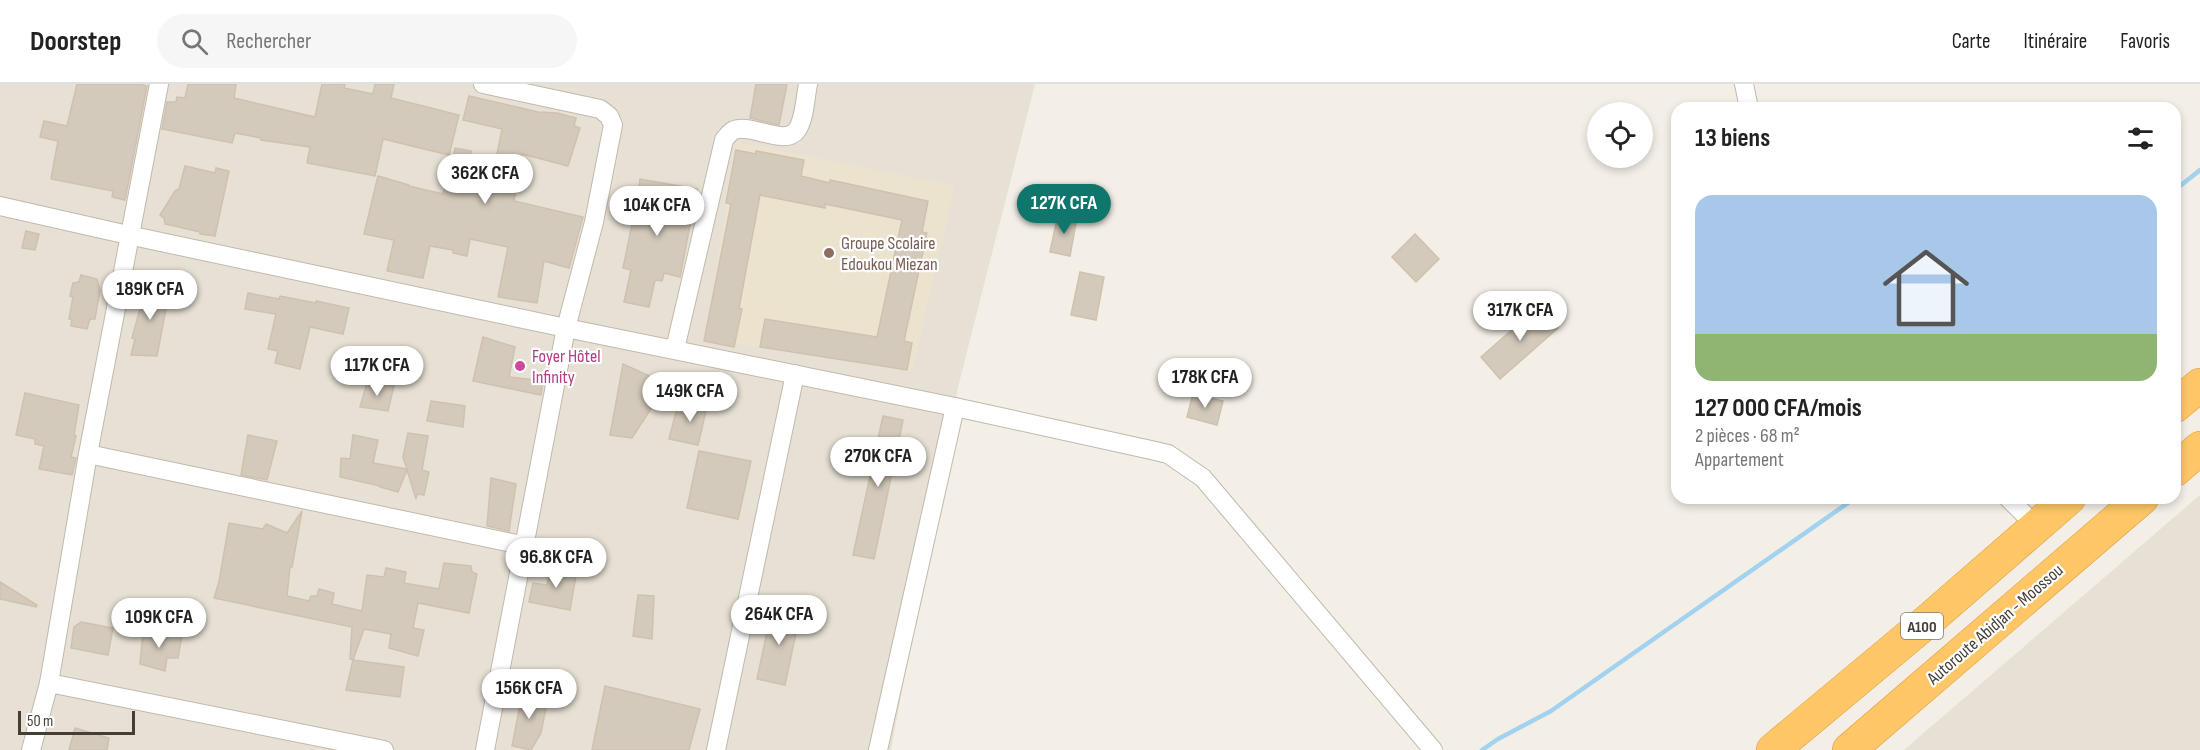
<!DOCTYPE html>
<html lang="fr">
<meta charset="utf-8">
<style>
:root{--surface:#fff;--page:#f6f6f6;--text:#222;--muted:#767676;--line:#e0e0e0;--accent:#0f766e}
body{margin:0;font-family:"Sofia Sans Condensed",sans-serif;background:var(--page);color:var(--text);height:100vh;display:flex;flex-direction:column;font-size:22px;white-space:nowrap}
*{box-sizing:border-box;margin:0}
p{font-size:20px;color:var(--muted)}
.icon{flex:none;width:33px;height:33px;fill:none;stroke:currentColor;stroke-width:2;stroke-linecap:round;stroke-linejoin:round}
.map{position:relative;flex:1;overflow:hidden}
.sheet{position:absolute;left:1671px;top:18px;width:510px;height:402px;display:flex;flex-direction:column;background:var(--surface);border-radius:18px;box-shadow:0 3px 9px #0003}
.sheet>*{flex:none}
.controls{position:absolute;left:1587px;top:18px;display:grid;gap:12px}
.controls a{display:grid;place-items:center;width:66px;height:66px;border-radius:50%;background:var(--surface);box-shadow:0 3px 9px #0003;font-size:30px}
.scale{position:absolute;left:18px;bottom:15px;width:117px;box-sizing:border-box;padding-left:6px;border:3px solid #453e35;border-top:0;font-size:16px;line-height:21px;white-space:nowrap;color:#453e35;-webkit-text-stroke:4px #fff;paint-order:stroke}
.price{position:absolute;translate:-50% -51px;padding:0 14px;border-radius:21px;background:#fff;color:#222;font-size:20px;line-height:39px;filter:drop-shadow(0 2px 3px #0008)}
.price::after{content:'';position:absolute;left:50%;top:36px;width:18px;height:14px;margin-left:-9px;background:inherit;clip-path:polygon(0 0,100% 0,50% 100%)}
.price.on{background:var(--accent);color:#fff}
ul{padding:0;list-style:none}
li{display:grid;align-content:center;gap:12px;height:318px;padding:0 24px}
li span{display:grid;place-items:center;height:186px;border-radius:18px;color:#555}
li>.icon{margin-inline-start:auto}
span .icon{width:108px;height:108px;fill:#fffc;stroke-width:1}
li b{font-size:26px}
h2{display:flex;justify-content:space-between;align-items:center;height:72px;padding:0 24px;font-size:26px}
header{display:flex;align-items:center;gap:36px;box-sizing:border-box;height:84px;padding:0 30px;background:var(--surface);border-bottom:2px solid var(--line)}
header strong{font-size:28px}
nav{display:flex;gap:33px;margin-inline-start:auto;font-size:21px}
.search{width:420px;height:54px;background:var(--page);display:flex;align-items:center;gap:15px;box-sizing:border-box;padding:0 21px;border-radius:33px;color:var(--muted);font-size:22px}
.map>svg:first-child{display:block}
</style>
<header>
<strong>Doorstep</strong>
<div class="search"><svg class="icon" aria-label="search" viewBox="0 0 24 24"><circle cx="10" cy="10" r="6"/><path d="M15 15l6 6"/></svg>Rechercher</div>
<nav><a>Carte</a><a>Itinéraire</a><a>Favoris</a></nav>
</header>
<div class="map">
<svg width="2200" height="666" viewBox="0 0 2200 666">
<rect width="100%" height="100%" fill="#f3eee6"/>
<g fill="#e7e0d4">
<path d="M0,0H1035L958,303L891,666H0Z"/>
<path d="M2200,411V666H1904Z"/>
</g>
<path fill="#ece3cf" d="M737,58L955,102L912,288L760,263L704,257Z"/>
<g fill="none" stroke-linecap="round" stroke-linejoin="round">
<g stroke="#a1d3f0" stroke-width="4.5">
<path d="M2175,106L2200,86"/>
<path d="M1482,666L1498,655L1551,627L1855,414"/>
</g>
</g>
<g fill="#d4cabb" stroke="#cfc1ae" stroke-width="1.5">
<path d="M77,0H139L147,2L125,116L112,113L113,107L51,95L58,57L40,53L44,37L67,42Z"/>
<path d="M188,0H236L234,14L315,33L322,0H345L344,4L373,10L375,0H394L391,14L459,31L449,71L383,55L375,92L307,79L310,63L261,56V54L235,49L232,59L162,45L167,18H176L177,13L185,14Z"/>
<path d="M756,0H787L779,41L750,34Z"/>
<path d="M469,12L538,28L557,29L576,34L574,42L580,44L568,82L522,70L514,117L583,133L569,184L544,177L537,219L498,213L508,163L470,155L467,172L453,169V166L430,162L423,194L387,187L394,156L364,150L378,92L409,101V102L443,110L444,106H447L455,64L471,67L464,106L489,111L502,45L463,36Z"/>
<path d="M736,66L756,70V67L804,76L801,92L830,99V96L928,117L922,148L927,149L904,257L912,259L907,286L760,263L765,235L877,253L902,136L825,120V124L760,111L739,224L742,225L734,263L704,257L731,120L726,119Z"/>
<path d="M185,82L215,89L216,84L229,87L215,152L200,150V148L165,140L164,134L160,131L175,107L179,105Z"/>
<path d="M640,95L697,105L680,193L664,189L662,197L655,196L649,223L624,218L631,186L623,184L635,126H632L636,103L639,104Z"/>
<path d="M1058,130L1077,133L1070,172L1050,168Z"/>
<path d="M26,147L39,150L35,166L22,164Z"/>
<path d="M1415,150L1439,175L1416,198L1392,173Z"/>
<path d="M1080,188L1104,193L1096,236L1071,231Z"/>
<path d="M81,191L97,195L100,206L95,235H90L87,245L71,242L72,235H69L73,213L70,212L73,199L79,198Z"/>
<path d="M147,199L170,204L157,272L131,271L135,255L132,254Z"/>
<path d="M248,209L279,215L280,212L316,219V217L349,224L343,250L310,243L300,285L275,279L278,267L268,265L276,230L245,225Z"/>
<path d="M1539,222L1558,244L1500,295L1481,273Z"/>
<path d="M483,253L515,263L509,293L543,297L541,311L473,297Z"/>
<path d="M623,280L667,300L632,354L610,351Z"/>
<path d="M367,299L394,302L388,327L360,323Z"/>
<path d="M25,309L79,321L74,351L76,352L71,373L76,374L72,391L39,385L44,362L35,360V355L16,351Z"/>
<path d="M1193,310L1223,317L1217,341L1187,333Z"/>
<path d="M694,311L709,314L698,361L669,355L676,328L690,331Z"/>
<path d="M431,317L465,322L463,343L427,337Z"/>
<path d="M883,332L903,336L874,475L853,471Z"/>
<path d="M408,349L428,352L422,386L429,388L424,411L417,410L416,415L407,386L398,408L380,403V402L340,393L341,374L350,375L353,351L378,356L373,379L407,385L403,373Z"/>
<path d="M248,351L277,357L267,396L241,391Z"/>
<path d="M699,367L751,377L738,435L687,424Z"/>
<path d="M491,394L516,400L509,447L487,442Z"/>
<path d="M302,427L292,483H290L287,512L309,517L311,512H317L319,505L334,509L332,520L362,527L367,491L384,493L386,484L406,488L404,499L439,505L444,479L471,482L472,488L477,490L469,529L418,519L413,544L424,546L418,572L389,564L391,550L364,545L353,576L404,583L400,613L346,606L353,576L350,575L352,543L214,514L219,498L229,439L263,445L266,440L287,449Z"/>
<path d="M551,480L577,486L570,526L529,518L533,499L547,501Z"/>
<path d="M0,498L37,521L36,523L0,515Z"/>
<path d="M638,511L654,512L652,555L633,552Z"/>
<path d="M772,524L800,530L785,601L757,595Z"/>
<path d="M81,538L113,544L108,571L71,564L74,543Z"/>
<path d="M143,547L151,550L153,547L182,551L178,574H167L165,587L140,580Z"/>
<path d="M605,602L700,625L689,666H592Z"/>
<path d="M523,606L542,610L546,624L541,649L531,666L512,662Z"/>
<path d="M75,644L109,654L107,666H69Z"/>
</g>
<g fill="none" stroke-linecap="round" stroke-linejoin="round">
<defs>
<g id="street">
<path d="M483,0L600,25L609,32L613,41L594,138L566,244L485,666"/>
<path d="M1744,0L1749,24"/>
<path d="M0,122L128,151L566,244L955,323L1151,366L1168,370L1203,394L1433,666"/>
<path d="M675,265L724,56C727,52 730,48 734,46C752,39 785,63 797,46C805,34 805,14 808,0"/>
<path d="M88,370L526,462"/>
<path d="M2008,414L2036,442"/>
<path d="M49,599L384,666"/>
<path d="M31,666L49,599L88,370L159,0"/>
<path d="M716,666L795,290"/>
<path d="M878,666L955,323"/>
</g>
<g id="highway">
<path d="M2175,322L2200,301"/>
<path d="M2175,386L2200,364"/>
<path d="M1773,666L1923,541L2069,414"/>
<path d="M1849,666L2142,414"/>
</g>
</defs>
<use href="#street" stroke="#c1b9ab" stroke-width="20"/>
<use href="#highway" stroke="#dd9a35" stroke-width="34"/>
<use href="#street" stroke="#fff" stroke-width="18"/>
<use href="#highway" stroke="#fec666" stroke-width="33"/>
</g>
<circle fill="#8d6e63" stroke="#fff" stroke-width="2" cx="829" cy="169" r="6"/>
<circle fill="#d1479c" stroke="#fff" stroke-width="2" cx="520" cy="282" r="6"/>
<g text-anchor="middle" stroke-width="4.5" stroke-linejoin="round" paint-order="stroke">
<rect fill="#fff" stroke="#7d7872" stroke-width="1.5" x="1901" y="529" width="42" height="26" rx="4.5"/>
<g font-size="16" font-weight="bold" fill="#453e35">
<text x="1922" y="548">A100</text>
</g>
<g font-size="18" fill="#785e54" stroke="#fff" text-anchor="start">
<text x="841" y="165">Groupe Scolaire<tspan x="841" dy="21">Edoukou Miezan</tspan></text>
</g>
<g font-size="18" fill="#b23c85" stroke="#fff" text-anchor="start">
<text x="532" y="278">Foyer Hôtel<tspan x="532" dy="21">Infinity</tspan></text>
</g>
<g font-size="18" fill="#453e35" stroke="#fff">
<text transform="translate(1995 540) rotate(-41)" y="6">Autoroute Abidjan - Moossou</text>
</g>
</g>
</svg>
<div class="controls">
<a><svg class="icon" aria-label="locate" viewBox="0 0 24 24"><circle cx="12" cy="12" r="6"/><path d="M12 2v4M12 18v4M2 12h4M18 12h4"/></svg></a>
</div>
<div class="scale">50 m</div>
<b class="price" style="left:485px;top:121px">362K CFA</b>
<b class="price on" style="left:1064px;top:151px">127K CFA</b>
<b class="price" style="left:657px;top:153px">104K CFA</b>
<b class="price" style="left:150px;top:237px">189K CFA</b>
<b class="price" style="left:1520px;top:258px">317K CFA</b>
<b class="price" style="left:377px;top:313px">117K CFA</b>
<b class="price" style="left:1205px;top:325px">178K CFA</b>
<b class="price" style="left:690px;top:339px">149K CFA</b>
<b class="price" style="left:878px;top:404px">270K CFA</b>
<b class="price" style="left:556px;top:505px">96.8K CFA</b>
<b class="price" style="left:779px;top:562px">264K CFA</b>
<b class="price" style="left:159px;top:565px">109K CFA</b>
<b class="price" style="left:529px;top:636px">156K CFA</b>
<section class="sheet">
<h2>13 biens<svg class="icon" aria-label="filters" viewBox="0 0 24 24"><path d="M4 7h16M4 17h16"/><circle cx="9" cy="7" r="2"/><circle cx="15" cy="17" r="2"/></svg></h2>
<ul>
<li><span style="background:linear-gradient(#a9c7e8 75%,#8fb573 0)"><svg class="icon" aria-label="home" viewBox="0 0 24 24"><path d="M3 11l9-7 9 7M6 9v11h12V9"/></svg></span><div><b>127 000 CFA/mois</b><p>2 pièces · 68 m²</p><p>Appartement</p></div></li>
</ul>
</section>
</div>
